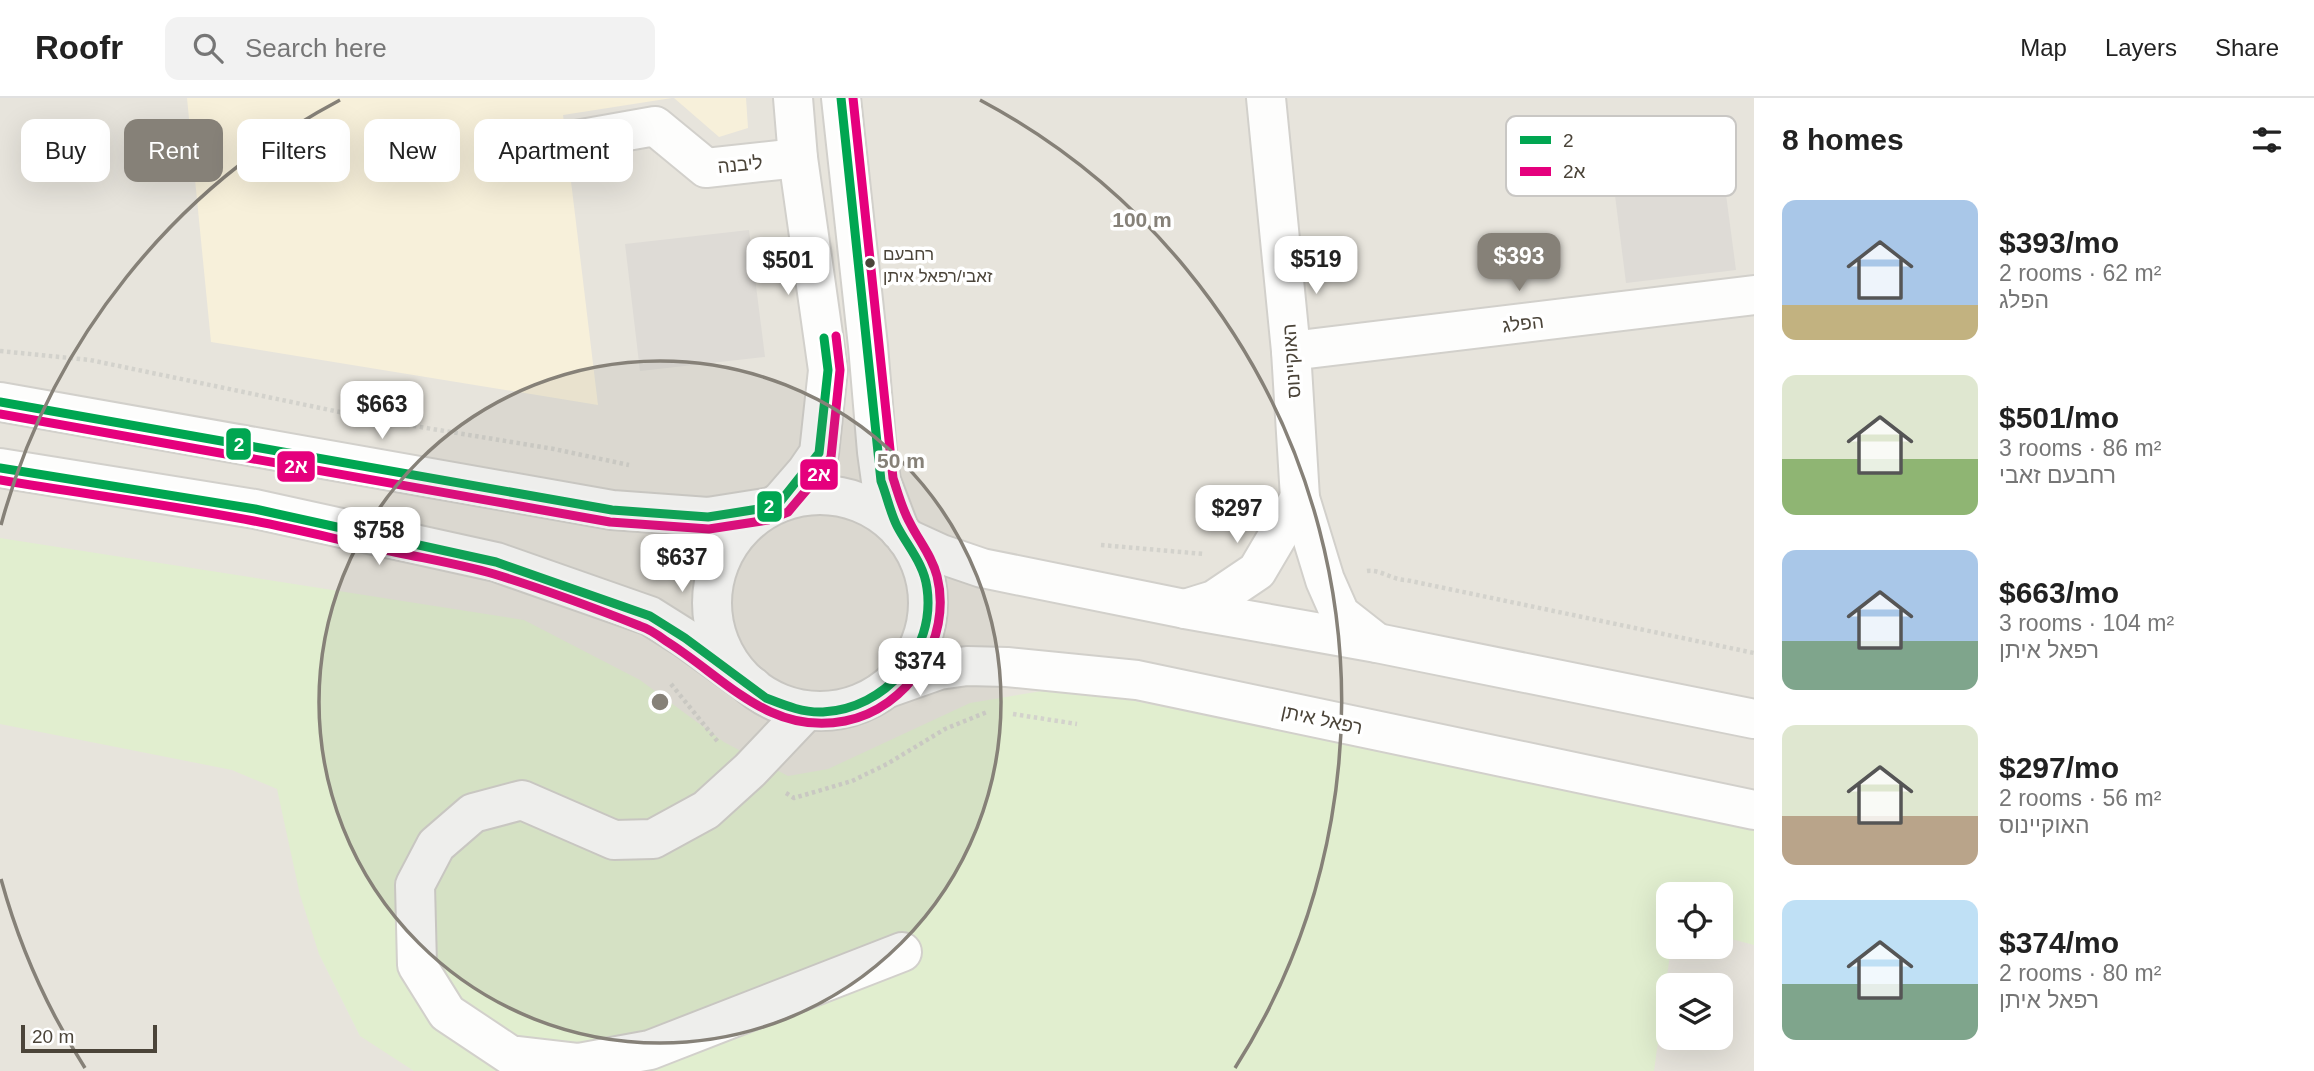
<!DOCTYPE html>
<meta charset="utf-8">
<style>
:root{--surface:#fff;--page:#f2f2f2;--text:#222;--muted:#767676;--line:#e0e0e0;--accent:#868178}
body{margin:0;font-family:Helvetica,"Noto Sans Hebrew",sans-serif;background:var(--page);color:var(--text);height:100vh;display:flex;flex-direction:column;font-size:26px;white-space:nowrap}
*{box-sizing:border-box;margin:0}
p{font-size:23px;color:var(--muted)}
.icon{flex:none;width:38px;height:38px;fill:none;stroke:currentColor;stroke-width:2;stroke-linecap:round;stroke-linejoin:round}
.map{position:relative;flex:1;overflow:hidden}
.drawer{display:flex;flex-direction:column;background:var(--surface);width:560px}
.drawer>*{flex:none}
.banner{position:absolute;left:21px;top:21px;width:665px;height:63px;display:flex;gap:14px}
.fabs{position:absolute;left:1656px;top:784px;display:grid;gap:14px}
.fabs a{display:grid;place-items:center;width:77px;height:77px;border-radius:14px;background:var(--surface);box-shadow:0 7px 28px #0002;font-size:35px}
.scale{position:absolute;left:21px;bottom:18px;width:136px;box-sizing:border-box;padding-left:7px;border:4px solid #4b4439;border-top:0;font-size:19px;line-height:24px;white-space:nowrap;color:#4b4439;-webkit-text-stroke:5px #fff;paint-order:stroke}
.price{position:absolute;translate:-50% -60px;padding:0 16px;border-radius:14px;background:#fff;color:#222;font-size:23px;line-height:46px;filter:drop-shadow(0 2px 4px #0008)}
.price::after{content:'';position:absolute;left:50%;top:42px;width:21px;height:16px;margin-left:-10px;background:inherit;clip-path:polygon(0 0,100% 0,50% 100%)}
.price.on{background:var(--accent);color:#fff}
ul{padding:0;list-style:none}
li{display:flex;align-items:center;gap:21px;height:175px;padding:0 28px}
li span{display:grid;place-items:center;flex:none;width:196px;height:140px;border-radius:14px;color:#555}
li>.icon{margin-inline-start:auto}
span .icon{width:84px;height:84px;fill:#fffc;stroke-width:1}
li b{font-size:30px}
h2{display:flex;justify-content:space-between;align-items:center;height:84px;padding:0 28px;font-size:30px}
.pill{padding:0 24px;border-radius:14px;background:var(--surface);box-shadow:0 7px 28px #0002;font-size:24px;line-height:63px}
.pill.on{background:var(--accent);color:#fff}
header{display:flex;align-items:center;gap:42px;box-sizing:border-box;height:98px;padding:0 35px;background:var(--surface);border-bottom:2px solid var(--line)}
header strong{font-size:33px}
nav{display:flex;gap:38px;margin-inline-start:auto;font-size:24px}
.search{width:490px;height:63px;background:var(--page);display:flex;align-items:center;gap:18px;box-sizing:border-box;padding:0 24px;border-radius:14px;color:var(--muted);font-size:26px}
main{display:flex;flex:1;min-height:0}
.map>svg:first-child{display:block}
</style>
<header>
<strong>Roofr</strong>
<div class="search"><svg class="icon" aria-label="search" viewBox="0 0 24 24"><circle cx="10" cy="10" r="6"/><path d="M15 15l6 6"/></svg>Search here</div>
<nav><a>Map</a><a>Layers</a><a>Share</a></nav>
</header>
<main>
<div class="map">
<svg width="1754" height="973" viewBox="0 0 1754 973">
<rect width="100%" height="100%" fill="#f4f2ee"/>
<path fill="#e7e4dc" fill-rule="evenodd" d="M0,0H1754V973H0ZM1668,796H1720V849H1668ZM1668,887H1720V940H1668Z"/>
<path fill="#e1eecf" d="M0,440L524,522L640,582L724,644L788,678L828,671L970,605L1066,589L1754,729V847L1720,838V796H1668V849H1671L1654,973H414L360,938L319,856L300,797L277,691L232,672L0,626Z"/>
<g fill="#f7f0da">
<path d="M187,0H672L563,17L598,307L211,244Z"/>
<path d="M674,0H746L748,30L719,39Z"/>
</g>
<g fill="#dedbd6">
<path d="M1716,21L1736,172L1626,185L1607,34Z"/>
<path d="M749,132L765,259L640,273L625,146Z"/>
</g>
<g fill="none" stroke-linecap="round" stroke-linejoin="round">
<defs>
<g id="minor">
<path d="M841,0L868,248L877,354L881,383L900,433"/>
<path d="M1266,0L1291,253L1300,400L1325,482L1340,516L1377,545"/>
<path d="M531,50L655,28L706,70L798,60"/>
<path d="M1291,253L1754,197"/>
<path d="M0,304L612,412L708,419L765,410"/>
<path d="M0,370L255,411L496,464L650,518L685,540L753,589"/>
<circle cx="820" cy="505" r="108"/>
<path d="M780,404L806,374L819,355L828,272L798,60L793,0"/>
<path d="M906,440L941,456L982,470L1185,511L1377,545L1754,621"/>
<path d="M1185,511L1214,502L1257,473L1300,400"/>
<path d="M888,590L939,572L967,568L1007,569L1137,582L1754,712"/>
<path d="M806,613L750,672L706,712L653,741L614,742L522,702L473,715L436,747L415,787L417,867L447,915L510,957L579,965L650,952L902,854"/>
</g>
</defs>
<use href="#minor" stroke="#d2d0cb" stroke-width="42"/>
<g stroke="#d3d2cc" stroke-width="4.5" stroke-dasharray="3.5 3.5" stroke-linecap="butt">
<path d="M0,253L90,262L378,322L554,351L629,367"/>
<path d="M1101,447L1204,456"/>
<path d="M1367,473C1380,471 1392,482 1406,482L1754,555"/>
<path d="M671,586L718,644"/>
<path d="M1013,616L1077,626"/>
<path d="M786,695L794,700L852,683L887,666L945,631L987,614"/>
</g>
<use href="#minor" stroke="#fdfdfc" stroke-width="38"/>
<defs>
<g id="bus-1">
<path d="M0,304L612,412L708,419L765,410L780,404L819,355L828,272L824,240"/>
<path d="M0,370L255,411L496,464L650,518L685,540L766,600C784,607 803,615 823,614C885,611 936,553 927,490C924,466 908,449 897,428C890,414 887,398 881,383L841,0"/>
</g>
<g id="bus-2">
<path d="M0,316L610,424L709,431L768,422L788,414L815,382L831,359L840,272L836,238"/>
<path d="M0,382C84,396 170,407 254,423C295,431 336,441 377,450C415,459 456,465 494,476C543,491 592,509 640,528C650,531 658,537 666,543C724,579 769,638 845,623C908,611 953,541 937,478C932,458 919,443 910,425C902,411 898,395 893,380L853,0"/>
</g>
</defs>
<use href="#bus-1" stroke="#fff" stroke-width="14"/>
<use href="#bus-2" stroke="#fff" stroke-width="14"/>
<use href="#bus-1" stroke="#00a651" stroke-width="9"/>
<use href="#bus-2" stroke="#e5007d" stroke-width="9"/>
</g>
<circle cx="660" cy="604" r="341" fill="#868178" fill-opacity=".12"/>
<g fill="none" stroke="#868178" stroke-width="3.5">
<circle cx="660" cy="604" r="341"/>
<path d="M85 970A682 682 0 0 1 1 781M1 427A682 682 0 0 1 340 2M980 2A682 682 0 0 1 1235 970"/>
</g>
<circle fill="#4b4439" stroke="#fff" stroke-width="2.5" cx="870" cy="165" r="6"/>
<g text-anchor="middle" stroke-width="7" stroke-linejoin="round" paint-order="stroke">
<g font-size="17" fill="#4b4439" stroke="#fff" text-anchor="start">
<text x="883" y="162">רחבעם<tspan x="883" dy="22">זאבי/רפאל איתן</tspan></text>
</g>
<g font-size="19" fill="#4b4439" stroke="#fff">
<text transform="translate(740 66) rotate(-6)" y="7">ליבנה</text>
<text transform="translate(1523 225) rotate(-7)" y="7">הפלג</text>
<text transform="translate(1291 263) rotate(-94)" y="7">האוקיינוס</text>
<text transform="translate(1322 621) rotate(12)" y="7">רפאל איתן</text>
</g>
</g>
<rect x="1506" y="18" width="230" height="80" rx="10" fill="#fff" stroke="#c9c7c4" stroke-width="2"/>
<rect x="1520" y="38" width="31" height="8" fill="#00a651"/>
<rect x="1520" y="69" width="31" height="9" fill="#e5007d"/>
<g font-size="19" fill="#4b4439">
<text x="1563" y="49">2</text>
<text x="1563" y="80">2א</text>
</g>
<circle cx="660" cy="604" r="10" fill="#868178" stroke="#fff" stroke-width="3.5"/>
<g font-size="21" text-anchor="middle" font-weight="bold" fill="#868178" stroke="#fff" stroke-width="7" stroke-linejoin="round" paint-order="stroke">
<text x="1142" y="129">100 m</text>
<text x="901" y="370">50 m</text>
</g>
<g stroke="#fff" stroke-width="2.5">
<rect x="225" y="329" width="27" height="34" rx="7" fill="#00a651"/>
<rect x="276" y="352" width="40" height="33" rx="7" fill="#e5007d"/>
<rect x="799" y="360" width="40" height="33" rx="7" fill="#e5007d"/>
<rect x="756" y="392" width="27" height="33" rx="7" fill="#00a651"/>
</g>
<g font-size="19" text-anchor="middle" font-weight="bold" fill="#fff">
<text x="239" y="353">2</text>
<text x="296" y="375">2א</text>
<text x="819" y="383">2א</text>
<text x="769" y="415">2</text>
</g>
</svg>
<div class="fabs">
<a><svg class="icon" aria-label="locate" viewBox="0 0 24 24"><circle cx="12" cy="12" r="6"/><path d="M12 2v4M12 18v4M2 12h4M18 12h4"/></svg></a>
<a><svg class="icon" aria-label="layers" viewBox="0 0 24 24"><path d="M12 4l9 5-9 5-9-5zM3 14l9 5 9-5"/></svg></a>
</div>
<div class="scale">20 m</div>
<b class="price on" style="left:1519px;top:195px">$393</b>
<b class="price" style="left:1316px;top:198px">$519</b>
<b class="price" style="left:788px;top:199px">$501</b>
<b class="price" style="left:382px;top:343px">$663</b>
<b class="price" style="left:1237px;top:447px">$297</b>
<b class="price" style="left:379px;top:469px">$758</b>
<b class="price" style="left:682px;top:496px">$637</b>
<b class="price" style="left:920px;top:600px">$374</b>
<div class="banner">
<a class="pill">Buy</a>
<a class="pill on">Rent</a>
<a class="pill">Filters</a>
<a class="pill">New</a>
<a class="pill">Apartment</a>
</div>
</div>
<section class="drawer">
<h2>8 homes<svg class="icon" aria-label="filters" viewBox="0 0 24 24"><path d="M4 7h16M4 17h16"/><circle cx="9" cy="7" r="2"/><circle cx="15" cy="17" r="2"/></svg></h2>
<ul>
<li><span style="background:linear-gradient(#a9c7e8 75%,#c2b280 0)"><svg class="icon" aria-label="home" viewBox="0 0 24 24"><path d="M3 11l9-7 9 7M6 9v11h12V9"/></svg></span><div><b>$393/mo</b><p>2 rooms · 62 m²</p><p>הפלג</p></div></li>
<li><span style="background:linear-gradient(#dfe7d0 60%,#8fb573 0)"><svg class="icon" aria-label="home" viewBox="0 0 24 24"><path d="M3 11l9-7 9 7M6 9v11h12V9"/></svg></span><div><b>$501/mo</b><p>3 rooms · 86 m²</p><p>רחבעם זאבי</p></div></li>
<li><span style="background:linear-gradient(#a9c7e8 65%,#7fa58c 0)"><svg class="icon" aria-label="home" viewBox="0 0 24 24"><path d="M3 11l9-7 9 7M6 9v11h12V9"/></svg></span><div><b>$663/mo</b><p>3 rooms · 104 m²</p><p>רפאל איתן</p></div></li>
<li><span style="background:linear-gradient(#dfe7d0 65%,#b9a48a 0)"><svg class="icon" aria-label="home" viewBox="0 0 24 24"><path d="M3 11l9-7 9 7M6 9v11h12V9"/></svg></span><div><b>$297/mo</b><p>2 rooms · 56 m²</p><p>האוקיינוס</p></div></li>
<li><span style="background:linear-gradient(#bfe0f5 60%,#7fa58c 0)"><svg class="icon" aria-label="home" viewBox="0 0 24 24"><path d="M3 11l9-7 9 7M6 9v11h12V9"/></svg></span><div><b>$374/mo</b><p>2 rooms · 80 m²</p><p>רפאל איתן</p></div></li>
</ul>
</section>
</main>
